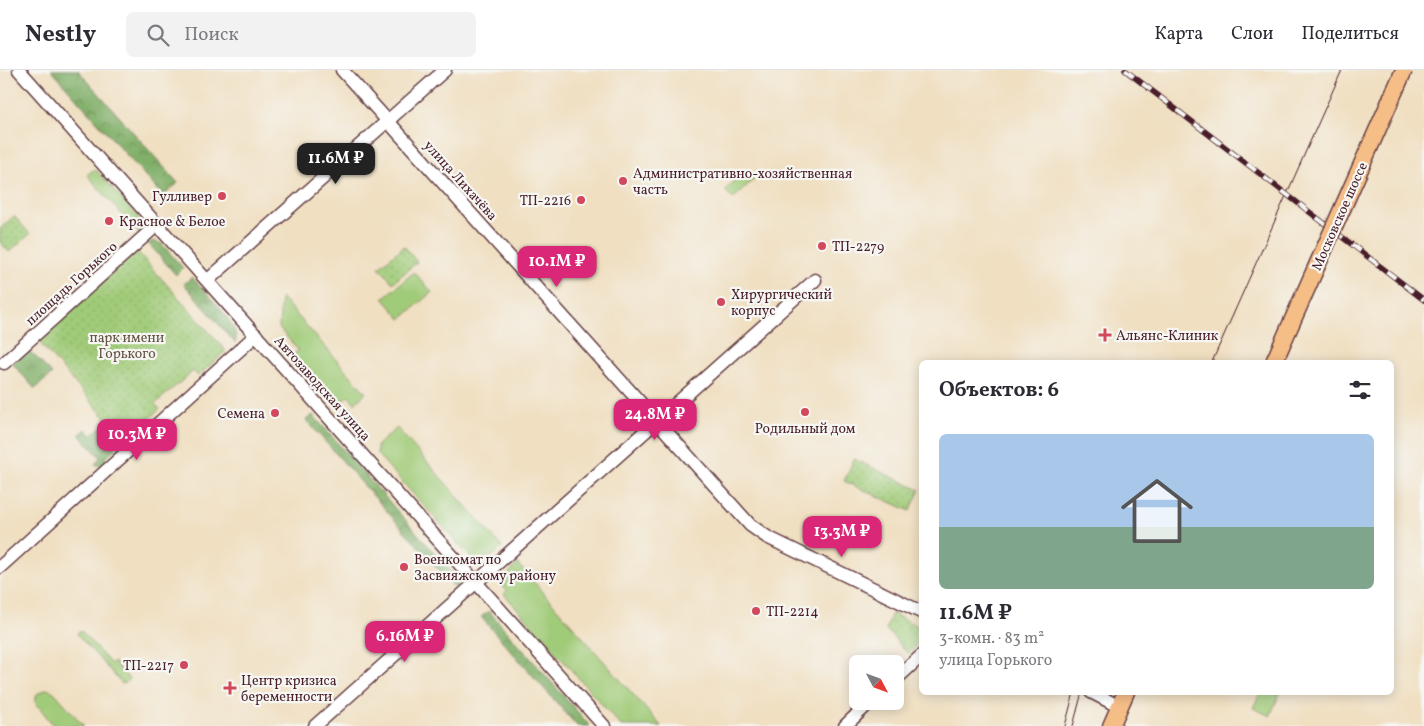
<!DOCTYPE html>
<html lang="ru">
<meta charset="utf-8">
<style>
:root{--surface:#fff;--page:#f2f2f3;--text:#2b2b33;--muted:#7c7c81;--line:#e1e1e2;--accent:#db2777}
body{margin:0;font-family:Vollkorn,serif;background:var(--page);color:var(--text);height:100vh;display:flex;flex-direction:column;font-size:19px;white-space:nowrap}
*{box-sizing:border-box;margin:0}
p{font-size:16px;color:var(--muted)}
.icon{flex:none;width:28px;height:28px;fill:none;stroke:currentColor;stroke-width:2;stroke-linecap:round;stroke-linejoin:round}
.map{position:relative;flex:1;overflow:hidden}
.details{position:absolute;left:919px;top:290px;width:475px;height:335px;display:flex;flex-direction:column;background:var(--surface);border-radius:8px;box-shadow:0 2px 12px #0003}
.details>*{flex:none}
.needle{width:32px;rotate:131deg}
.controls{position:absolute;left:849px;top:585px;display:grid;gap:10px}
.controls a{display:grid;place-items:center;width:55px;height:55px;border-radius:8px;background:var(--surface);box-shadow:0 2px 12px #0003;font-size:25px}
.price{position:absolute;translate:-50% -42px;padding:0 11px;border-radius:10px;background:var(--accent);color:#fff;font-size:16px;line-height:32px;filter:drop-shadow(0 1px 2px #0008)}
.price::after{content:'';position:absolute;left:50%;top:30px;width:15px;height:11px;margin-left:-8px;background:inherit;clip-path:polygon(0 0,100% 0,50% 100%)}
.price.on{background:#222;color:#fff}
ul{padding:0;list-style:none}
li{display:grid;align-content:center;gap:10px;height:265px;padding:0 20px}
li span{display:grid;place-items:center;height:155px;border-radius:8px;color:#555}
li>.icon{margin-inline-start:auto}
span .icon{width:90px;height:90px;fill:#fffc;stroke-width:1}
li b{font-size:21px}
h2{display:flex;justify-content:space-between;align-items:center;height:60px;padding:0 20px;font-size:21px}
header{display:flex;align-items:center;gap:30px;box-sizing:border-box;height:70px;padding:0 25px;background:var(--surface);border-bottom:1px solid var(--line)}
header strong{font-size:24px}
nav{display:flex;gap:28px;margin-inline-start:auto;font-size:18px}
.search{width:350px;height:45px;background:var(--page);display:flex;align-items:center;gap:12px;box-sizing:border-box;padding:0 18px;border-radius:8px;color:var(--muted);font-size:19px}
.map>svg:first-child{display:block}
</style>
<header>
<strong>Nestly</strong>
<div class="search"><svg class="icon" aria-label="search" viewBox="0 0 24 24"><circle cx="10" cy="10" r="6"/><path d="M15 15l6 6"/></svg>Поиск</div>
<nav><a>Карта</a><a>Слои</a><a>Поделиться</a></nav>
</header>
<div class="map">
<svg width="1424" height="656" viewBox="0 0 1424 656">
<defs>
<pattern id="forest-crowns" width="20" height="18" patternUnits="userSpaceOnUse" patternTransform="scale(1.25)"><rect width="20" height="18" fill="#80af68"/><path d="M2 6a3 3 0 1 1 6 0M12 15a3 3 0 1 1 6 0" fill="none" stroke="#6b8e56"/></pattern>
<pattern id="park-dots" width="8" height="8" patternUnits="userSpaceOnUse" patternTransform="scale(1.25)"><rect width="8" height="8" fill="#a0cb78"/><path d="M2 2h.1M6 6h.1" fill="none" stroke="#8bae68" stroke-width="1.8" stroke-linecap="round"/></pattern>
</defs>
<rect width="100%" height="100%" fill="#f6f6f2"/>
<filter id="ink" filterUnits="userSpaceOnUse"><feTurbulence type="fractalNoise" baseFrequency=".02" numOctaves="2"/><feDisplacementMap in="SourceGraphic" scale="10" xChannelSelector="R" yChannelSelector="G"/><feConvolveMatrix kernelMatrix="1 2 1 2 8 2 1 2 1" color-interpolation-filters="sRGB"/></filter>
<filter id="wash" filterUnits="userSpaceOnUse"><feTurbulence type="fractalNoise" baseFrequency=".0096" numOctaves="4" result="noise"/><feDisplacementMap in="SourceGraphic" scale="20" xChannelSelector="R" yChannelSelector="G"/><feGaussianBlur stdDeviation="1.12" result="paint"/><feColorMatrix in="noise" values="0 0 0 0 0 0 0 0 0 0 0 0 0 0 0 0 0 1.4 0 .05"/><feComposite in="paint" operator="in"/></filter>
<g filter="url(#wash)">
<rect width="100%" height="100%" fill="#f0dfc1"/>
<g fill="#a0cb78" stroke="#757552">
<path d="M93,100L97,101L140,149L143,160L140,165L87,105Z"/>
<path d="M745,100L754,109L733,129L725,120Z"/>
<path d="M414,202L432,222L401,249L383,228Z"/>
<path d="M281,227L366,323L355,333L348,326L336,337L292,286L298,280L279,258Z"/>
<path d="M397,358L502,477L493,486L478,491L469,486L377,384V375Z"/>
<path d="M517,493L661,656H621L504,524L507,521L501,514Z"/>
<path d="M47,619L54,622L84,656H54L35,632L37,624Z"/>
<path d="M1260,623H1280L1270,646L1253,638Z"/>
</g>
<g fill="url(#forest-crowns)" stroke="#65674a">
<path d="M51,0H78L178,113L163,126Z"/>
<path d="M154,171L162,174L183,198L176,205L148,173Z"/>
<path d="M192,207C203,221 243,256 235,273L184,214Z"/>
<path d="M25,281L33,284L52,304L35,319L12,293Z"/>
<path d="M313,345L461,513L455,518L306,350Z"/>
<path d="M100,357L116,378L105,389L107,393L99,396L95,394L100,387L79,365L86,359L92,365Z"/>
<path d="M489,541L590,656H577L481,547Z"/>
</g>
<g fill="url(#park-dots)" stroke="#757552">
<path d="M14,146L30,164L9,182L0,172V159Z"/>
<path d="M404,176L417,192L393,213L379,197Z"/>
<path d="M137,181L226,281L198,306L193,301L155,334L160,339L125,370L38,271Z"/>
<path d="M854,389L920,420L910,441L844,411Z"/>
<path d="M892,543L921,558V570L908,584L886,559Z"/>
<path d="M80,560L111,594L114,592L129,609L123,615L77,564Z"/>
</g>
</g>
<g filter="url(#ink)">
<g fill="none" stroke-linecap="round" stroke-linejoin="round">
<defs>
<g id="minor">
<path d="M19,0L604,656"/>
<path d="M342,0L750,455L767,467L921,542"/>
<path d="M208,210L445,0"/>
<path d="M4,293L158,154"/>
<path d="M0,497L256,265"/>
<path d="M895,610L921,586"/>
<path d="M1091,622L1120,637"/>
<path d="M315,656L815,210"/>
<path d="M845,656L871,631"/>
</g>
<path id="major" d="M1111,656L1126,622"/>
</defs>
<use href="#minor" stroke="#633c42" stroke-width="15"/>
<use href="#major" stroke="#633c42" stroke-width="19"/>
<use href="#minor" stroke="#fff" stroke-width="12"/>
<use href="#major" stroke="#f6be87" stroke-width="16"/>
<g stroke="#4a1f2b" stroke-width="1">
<path d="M1212,292L1342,0"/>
<path d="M1065,656L1074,622"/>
<path d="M1073,656L1082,622"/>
</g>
<defs>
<path id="rail" d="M1125,0L1424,230"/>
</defs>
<use href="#rail" stroke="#4a1f2b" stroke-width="5.5"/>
<use href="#rail" stroke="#f6f6f2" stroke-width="4" stroke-dasharray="11" stroke-linecap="butt"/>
<defs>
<path id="major-bridge" d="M1274,292L1404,0"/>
</defs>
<use href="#major-bridge" stroke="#633c42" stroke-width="19" stroke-linecap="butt"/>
<use href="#major-bridge" stroke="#f6be87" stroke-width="16"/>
</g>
</g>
<g fill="#d1495b" stroke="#f6f6f2" stroke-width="2">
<circle cx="623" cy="111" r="5"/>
<circle cx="222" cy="126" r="5"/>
<circle cx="581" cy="130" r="5"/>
<circle cx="109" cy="151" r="5"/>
<circle cx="822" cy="176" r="5"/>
<circle cx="721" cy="232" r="5"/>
<path d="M1102.5 257.5h5v5h5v5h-5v5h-5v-5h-5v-5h5z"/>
<circle cx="805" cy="342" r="5"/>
<circle cx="275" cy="343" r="5"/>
<circle cx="404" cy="497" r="5"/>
<circle cx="756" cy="541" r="5"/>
<circle cx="184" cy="595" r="5"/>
<path d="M227.5 610.5h5v5h5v5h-5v5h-5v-5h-5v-5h5z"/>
</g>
<g text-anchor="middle" stroke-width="4.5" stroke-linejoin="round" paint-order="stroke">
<g font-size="14" fill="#4a1f2b" stroke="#f6f6f2" text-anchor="start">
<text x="633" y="108">Административно-хозяйственная<tspan x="633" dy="16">часть</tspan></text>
<text x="212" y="131" text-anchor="end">Гулливер</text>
<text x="571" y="135" text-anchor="end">ТП-2216</text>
<text x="119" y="156">Красное &amp; Белое</text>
<text x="832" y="181">ТП-2279</text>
<text x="731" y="229">Хирургический<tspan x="731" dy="16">корпус</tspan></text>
<text x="1116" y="270">Альянс-Клиник</text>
<text x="265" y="348" text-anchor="end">Семена</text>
<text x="805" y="363" text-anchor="middle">Родильный дом</text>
<text x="414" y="494">Военкомат по<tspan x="414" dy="16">Засвияжскому району</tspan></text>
<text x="766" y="546">ТП-2214</text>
<text x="174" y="600" text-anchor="end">ТП-2217</text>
<text x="241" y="615">Центр кризиса<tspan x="241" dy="16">беременности</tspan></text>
</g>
<g font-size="14" fill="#4a1f2b" stroke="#f6f6f2">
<text transform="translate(461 110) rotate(48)" y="5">улица Лихачёва</text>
<text transform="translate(1339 146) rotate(-66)" y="5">Московское шоссе</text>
<text transform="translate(71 213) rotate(-42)" y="5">площадь Горького</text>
<text transform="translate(323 318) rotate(48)" y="5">Автозаводская улица</text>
</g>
<g font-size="14" fill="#645342" stroke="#f6f6f2">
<text x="127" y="272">парк имени<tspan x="127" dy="16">Горького</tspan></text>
</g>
</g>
</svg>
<div class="controls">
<a><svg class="needle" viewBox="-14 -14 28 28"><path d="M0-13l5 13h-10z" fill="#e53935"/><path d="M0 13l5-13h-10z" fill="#7c7c81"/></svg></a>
</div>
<b class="price on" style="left:336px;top:115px">11.6M ₽</b>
<b class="price" style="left:557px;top:218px">10.1M ₽</b>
<b class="price" style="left:655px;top:371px">24.8M ₽</b>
<b class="price" style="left:137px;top:391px">10.3M ₽</b>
<b class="price" style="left:842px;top:488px">13.3M ₽</b>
<b class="price" style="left:405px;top:593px">6.16M ₽</b>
<section class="details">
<h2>Объектов: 6<svg class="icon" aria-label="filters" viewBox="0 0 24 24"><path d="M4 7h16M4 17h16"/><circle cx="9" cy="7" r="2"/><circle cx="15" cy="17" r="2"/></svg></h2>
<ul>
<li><span style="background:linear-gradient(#a9c7e8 60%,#7fa58c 0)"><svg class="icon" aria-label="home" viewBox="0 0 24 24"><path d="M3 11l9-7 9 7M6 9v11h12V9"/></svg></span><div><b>11.6M ₽</b><p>3-комн. · 83 m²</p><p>улица Горького</p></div></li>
</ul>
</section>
</div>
